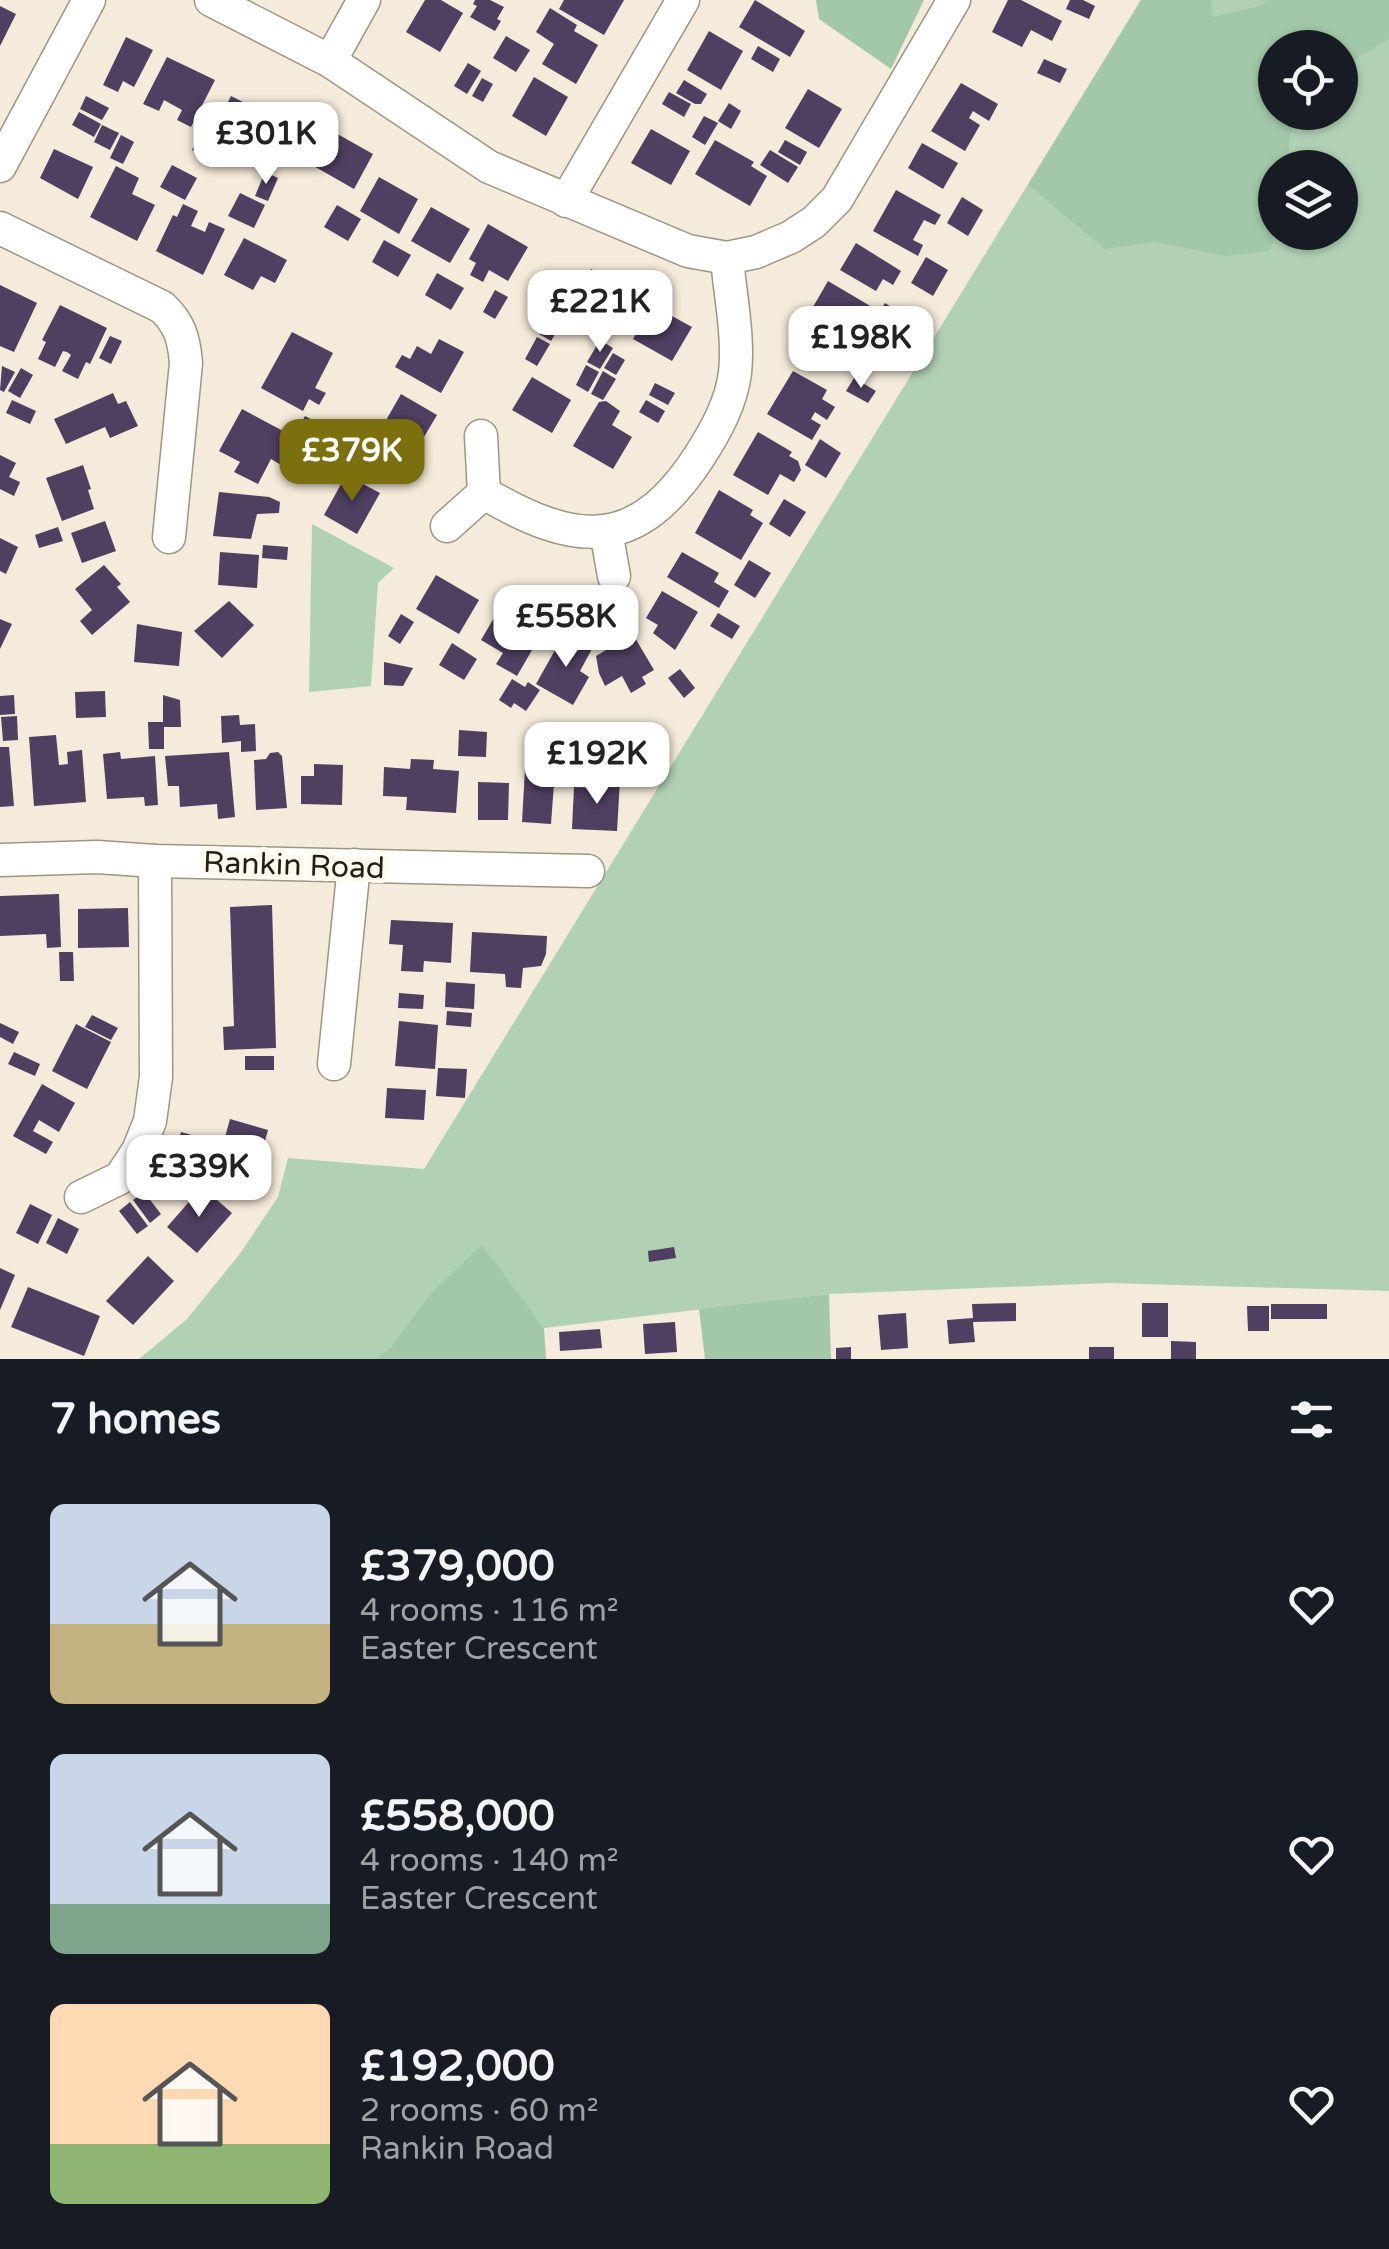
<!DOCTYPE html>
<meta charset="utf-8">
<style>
:root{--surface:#171b24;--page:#20242c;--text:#f1f3f6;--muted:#9ea1a6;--accent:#7c6f0e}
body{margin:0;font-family:"Varela Round",sans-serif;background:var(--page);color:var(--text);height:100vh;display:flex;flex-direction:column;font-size:38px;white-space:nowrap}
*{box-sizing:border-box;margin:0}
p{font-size:32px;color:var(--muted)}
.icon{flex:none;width:55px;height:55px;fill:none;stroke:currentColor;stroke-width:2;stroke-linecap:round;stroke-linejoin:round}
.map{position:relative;height:1359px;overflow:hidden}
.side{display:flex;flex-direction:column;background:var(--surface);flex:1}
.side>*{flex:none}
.buttons{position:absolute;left:1258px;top:30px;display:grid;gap:20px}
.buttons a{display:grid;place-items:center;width:100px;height:100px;border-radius:50%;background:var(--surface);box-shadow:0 2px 8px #0004;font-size:50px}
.price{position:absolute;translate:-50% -85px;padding:0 22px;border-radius:20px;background:#fff;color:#222;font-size:32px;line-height:65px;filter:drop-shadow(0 2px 5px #0008)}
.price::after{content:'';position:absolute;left:50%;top:60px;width:30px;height:22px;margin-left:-15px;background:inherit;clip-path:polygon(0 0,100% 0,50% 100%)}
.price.selected{background:var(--accent);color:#fff}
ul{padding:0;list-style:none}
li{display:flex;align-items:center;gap:30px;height:250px;padding:0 50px}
li span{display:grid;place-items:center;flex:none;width:280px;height:200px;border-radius:15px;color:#555}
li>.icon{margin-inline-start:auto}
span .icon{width:120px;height:120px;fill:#fffc;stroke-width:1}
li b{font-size:42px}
h2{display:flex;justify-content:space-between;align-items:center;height:120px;padding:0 50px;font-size:42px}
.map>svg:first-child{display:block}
</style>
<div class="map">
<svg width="1389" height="1359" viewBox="0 0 1389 1359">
<rect width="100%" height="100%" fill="#f5ebda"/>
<g fill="#b1d1b5" fill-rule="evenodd">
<path d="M1141,0H1389V1291L1108,1283L829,1294L544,1328L481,1246L391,1347L375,1359H139L187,1319L239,1255L278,1197L288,1158L424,1169ZM1275,48H1340V112H1275ZM1275,168H1340V232H1275Z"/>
<path d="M312,524L394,568L378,583L371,686L309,692Z"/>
</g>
<g fill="#a3c8a8">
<path d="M816,0H924L891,69L819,19Z"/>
<path d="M1141,0H1211L1213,17L1259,6L1268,0H1389V39L1340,68V48H1275V112L1300,113L1289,138V167L1275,168V232L1270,251L1225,256L1155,242L1105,249L1028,185Z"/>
<path d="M482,1245L544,1328L546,1359H375L391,1347L433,1291Z"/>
<path d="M829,1294L831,1359H705L699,1309Z"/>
</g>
<g fill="#4f3f61">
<path d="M425,0H441L463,13L440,52L406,32Z"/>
<path d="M475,0H490L504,7L497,19L501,21L495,31L470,17L477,6L473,4Z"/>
<path d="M564,0H624L604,35L559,9Z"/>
<path d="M755,0L805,31L790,57L739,27Z"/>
<path d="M1008,0H1021L1062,21L1052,41L1031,30L1022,47L992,32Z"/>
<path d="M1070,0H1083L1095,6L1089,19L1066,9Z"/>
<path d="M0,6L16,14L0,46Z"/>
<path d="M550,8L577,25L574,31L598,45L576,84L542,64L554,44L536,32Z"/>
<path d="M709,31L743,51L721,90L687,70Z"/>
<path d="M506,36L530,50L516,72L493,58Z"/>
<path d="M126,37L153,50L134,87L123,81L118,92L103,85Z"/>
<path d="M758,46L780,59L773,72L751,59Z"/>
<path d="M167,57L215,80L191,127L177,120L182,110L164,100L159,111L143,104Z"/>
<path d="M1044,59L1067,69L1060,83L1037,73Z"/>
<path d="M468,63L481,71L467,94L454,86Z"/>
<path d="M534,77L568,97L546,136L512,116Z"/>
<path d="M482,78L493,84L483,102L472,96Z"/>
<path d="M684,80L707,94L701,104H695L676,93Z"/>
<path d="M961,83L998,104L989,121L973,111L969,118L980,125L965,151L931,131Z"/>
<path d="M808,89L842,109L819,148L785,128Z"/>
<path d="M669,92L691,104L684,117L662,104Z"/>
<path d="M86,96L109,108L102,120L80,109Z"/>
<path d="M231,96L275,118L257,154L228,140L217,162L192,150L204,127L213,132Z"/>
<path d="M729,103L741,111L731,129L718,121Z"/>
<path d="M79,112L101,124L94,137L72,125Z"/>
<path d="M704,116L718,123L705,145L692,137Z"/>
<path d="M102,125L119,133L110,150L94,142Z"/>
<path d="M325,127L373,154L354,189L305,161Z"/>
<path d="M651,129L690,151L671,185L631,163Z"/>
<path d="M121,135L134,142L123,164L110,158Z"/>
<path d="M715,140L754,162L751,166L767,176L750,206L695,174Z"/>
<path d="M785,140L807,152L800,165L778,152Z"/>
<path d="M922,143L958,163L943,189L908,168Z"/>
<path d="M54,149L93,167L78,199L40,178Z"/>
<path d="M770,150L798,167L788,183L760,165Z"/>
<path d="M172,165L197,178L185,200L160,187Z"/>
<path d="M116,166L139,178L132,194L155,205L137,241L90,217Z"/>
<path d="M265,172L278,178L268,201L255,196Z"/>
<path d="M379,177L418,199L399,234L360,211Z"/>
<path d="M896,190L941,215L935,225L924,220L913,240L923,245L918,256L873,231Z"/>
<path d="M240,193L265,205L254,228L228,216Z"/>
<path d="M962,197L983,210L968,236L947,223Z"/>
<path d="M183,204L198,211L191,226L205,232L209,222L225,229L203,275L156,251L173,215L177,217Z"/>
<path d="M337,205L361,219L348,241L324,227Z"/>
<path d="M431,207L470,229L450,263L411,241Z"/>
<path d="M488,224L528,247L508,281L489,270L483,282L470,275L476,263L469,259Z"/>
<path d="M244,238L287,260L275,283L261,276L253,290L224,275Z"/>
<path d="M384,240L411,255L398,277L372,262Z"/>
<path d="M856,243L901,271L893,285L883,279L876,291L840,270Z"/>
<path d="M926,257L948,270L933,296L911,283Z"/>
<path d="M591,269L632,292L607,336L592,329L598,318L572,303Z"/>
<path d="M437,273L464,288L451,310L425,295Z"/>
<path d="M828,281L872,307L865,319L882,329L870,348L842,331L845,326L813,307Z"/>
<path d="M0,285L37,303L14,352L0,346Z"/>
<path d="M495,290L508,297L495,319L483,312Z"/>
<path d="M885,303L906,316L899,328L877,315Z"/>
<path d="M60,305L107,328L90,364L86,362L78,379L62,371L71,355L67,352L63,351L55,367L38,359L46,342L42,340Z"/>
<path d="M652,305L692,327L672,361L633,339Z"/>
<path d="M551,312L564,319L551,341L539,334Z"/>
<path d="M805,322L851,348L843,363L831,356L825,365L791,345Z"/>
<path d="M292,332L333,353L315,388L326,393L319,405L309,399L303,411L261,388Z"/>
<path d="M110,336L122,341L111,364L99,358Z"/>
<path d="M537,337L550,344L537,366L525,359Z"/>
<path d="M439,339L464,352L441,393L395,367L402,355L410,359L417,346L431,354Z"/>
<path d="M600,340L613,348L600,369L587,362Z"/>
<path d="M613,353L625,360L616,375L604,368Z"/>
<path d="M586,365L599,372L588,392L576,385Z"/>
<path d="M2,366L15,372L4,392L0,390Z"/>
<path d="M21,368L33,375L20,398L8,391Z"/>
<path d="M603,371L616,379L603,400L591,394Z"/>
<path d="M793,371L827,390L822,399L835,407L827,420L815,412L811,419L821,425L812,440L767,414Z"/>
<path d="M532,377L571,400L552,433L512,410Z"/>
<path d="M854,378L876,391L868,403L846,391Z"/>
<path d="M655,383L675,393L668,405L649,395Z"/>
<path d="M113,393L118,404L126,401L138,426L110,438L105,427L66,444L54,419Z"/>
<path d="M401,394L437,415L421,442L385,422Z"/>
<path d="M12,400L36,411L30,424L6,413Z"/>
<path d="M646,400L665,411L658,423L639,412Z"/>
<path d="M606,401L620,411L612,425L632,437L613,469L573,446L599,402Z"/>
<path d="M242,409L283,431L280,436L293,444L281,465L271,459L258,484L234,472L240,462L219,451Z"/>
<path d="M305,416L327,428L315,450L293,438Z"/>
<path d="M758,432L792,452L789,456L798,461L801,470L794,482L780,474L768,495L733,475Z"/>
<path d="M376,433L412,453L397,479L354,454L361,442L369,446Z"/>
<path d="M327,439L349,452L333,478L312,465Z"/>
<path d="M820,439L841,453L826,478L805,465Z"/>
<path d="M0,455L16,463L9,477L20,482L14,496L0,489Z"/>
<path d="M83,465L91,489L88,490L94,509L62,521L46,478Z"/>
<path d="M346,475L380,493L357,534L324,515Z"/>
<path d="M719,490L753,510L750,515L763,523L741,560L695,533Z"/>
<path d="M219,492L269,497L280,502L279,513L257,514L251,539L213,536Z"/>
<path d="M784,499L806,512L790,537L769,524Z"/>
<path d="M105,521L116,551L82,563L71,533Z"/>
<path d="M58,527L63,541L39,548L35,535Z"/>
<path d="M0,538L18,547L6,574L0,571Z"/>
<path d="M263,545L288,547L287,560L262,558Z"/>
<path d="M220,552L259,555L257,588L218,585Z"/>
<path d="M682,552L719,573L714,582L729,591L719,608L667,577Z"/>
<path d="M749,560L771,573L755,598L734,585Z"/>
<path d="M104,565L121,584L117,587L130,602L92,635L80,621L92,610L75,589Z"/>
<path d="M436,575L479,600L459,634L416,609Z"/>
<path d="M662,591L698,612L675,650L653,633L658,625L646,618Z"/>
<path d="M229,601L254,625L222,658L194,631Z"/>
<path d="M501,606L543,631L517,676L496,664L503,653L481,640Z"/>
<path d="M718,613L740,626L732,639L710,626Z"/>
<path d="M401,614L414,622L400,644L388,636Z"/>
<path d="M0,619L12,624L0,649Z"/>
<path d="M137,624L182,632L179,666L134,662Z"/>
<path d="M631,631L654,670L642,677L646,684L631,693L622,676L605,686L599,673L596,656L606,650L604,647Z"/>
<path d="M564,634L592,649L580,671L589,677L573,705L536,684Z"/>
<path d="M452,643L477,659L464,680L439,665Z"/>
<path d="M384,662L413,668L403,686L384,685Z"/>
<path d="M680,669L695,688L684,698L668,678Z"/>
<path d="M512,679L525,687L528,682L540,690L526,711L514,703L511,708L499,700Z"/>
<path d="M105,691L106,717L76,718L75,692Z"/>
<path d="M14,695L15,714L0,715V696Z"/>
<path d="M163,695L180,700L181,727H164V749H149L148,722H163Z"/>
<path d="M239,715L240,725L255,724L256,751L241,752V741L222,743L221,716Z"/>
<path d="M17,716L18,740L3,741L1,717Z"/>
<path d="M545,727L571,730L568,755L542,752Z"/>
<path d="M459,730L487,732L486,757L458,756Z"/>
<path d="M56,735L59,765L68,764L67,752L82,750L86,802L34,806L29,737Z"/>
<path d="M0,747H9L14,806L0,807Z"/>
<path d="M120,752L121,759L155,756L158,805L145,806L144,797L107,799L103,754Z"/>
<path d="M229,752L235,817L218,819L217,804L180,807L179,786H168L165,756Z"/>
<path d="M278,752L282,756L287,808L256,810L254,760L266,759L270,753Z"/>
<path d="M411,759L434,760L433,769L459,771L456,813L406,810L407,797L383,796L384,767L410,769Z"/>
<path d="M314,764L343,765L342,805L301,804V776H314Z"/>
<path d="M525,769L555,770L551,824L522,822Z"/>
<path d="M603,779L620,780L617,831L572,829L574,787L602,788Z"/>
<path d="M478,782L509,783L508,820H478Z"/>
<path d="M59,894L61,947L47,948L46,934L0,936V896Z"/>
<path d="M272,905L276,1048L224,1050L223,1027L234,1026L230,907Z"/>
<path d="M128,908L129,947L78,948V909Z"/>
<path d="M391,920L453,923L451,963L424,961L423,972L401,971L403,945L389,944Z"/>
<path d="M472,932L547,936L546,954L541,966L523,968L521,988L506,987L505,974L470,972Z"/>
<path d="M59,952H73L74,981H60Z"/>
<path d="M446,982L475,984L474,1009L445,1007Z"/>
<path d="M399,993L424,995L423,1009L398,1008Z"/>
<path d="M447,1011L472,1013L471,1027L446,1025Z"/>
<path d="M92,1015L118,1028L111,1040L85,1027Z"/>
<path d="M399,1021L438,1025L435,1069L395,1066Z"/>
<path d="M0,1023L19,1032L13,1044L0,1037Z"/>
<path d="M76,1024L111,1042L87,1089L52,1071Z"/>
<path d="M14,1052L40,1064L35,1076L8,1064Z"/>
<rect x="245" y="1056" width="29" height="14"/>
<path d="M438,1068L467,1069L465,1098L436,1096Z"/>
<path d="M42,1084L75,1103L59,1132L39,1120L33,1131L53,1142L46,1154L13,1136Z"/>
<path d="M387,1088L426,1090L424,1120L385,1118Z"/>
<path d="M230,1119L268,1130L254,1180L216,1170Z"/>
<path d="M181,1132L209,1140L206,1153L177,1146Z"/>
<path d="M173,1159L198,1173L191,1185L166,1171Z"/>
<path d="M202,1187L232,1213L197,1253L167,1227Z"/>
<path d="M144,1192L161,1214L150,1223L133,1200Z"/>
<path d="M130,1202L148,1226L137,1234L119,1211Z"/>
<path d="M30,1204L52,1215L38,1244L16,1233Z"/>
<path d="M58,1218L79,1229L67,1254L46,1243Z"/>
<path d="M674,1247L676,1258L649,1262L648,1251Z"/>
<path d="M148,1256L174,1281L133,1325L106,1301Z"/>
<path d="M0,1268L15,1275L0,1310Z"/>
<path d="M28,1287L100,1316L84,1356L11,1327Z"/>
<path d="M1016,1303V1321L973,1322L975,1342L949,1344L947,1320L973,1318L972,1304Z"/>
<rect x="1142" y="1303" width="26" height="34"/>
<rect x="1271" y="1304" width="56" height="15"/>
<path d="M1247,1306H1269V1331H1248Z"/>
<path d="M906,1313L908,1348L881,1350L878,1315Z"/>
<path d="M675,1322L677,1352L645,1354L643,1324Z"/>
<path d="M600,1329L602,1348L560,1351L559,1332Z"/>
<path d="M1171,1341L1196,1342V1359H1171Z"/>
<path d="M851,1347V1359H836V1348Z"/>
<rect x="1089" y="1347" width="25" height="12"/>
</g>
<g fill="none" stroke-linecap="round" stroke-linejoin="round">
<defs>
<g id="minor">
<path d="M211,0L330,61L489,167L688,251L727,258L756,252L791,237L814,222L837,199L954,0"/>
<path d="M330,61L364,0"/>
<path d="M0,166L89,0"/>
<path d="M566,201L683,0"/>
<path d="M0,228L162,307C180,324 184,339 186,363L169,537"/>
<path d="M481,436L484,493C576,547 636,553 699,457C715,432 731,404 735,373C739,336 730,295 727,258"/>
<path d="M447,526L484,493"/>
<path d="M606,531L614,576"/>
<path d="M0,860L97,857L155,861L588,871"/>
<path d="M334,1064L354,865"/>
<path d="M81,1197L120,1178L138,1151L150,1121L156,1077L155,861"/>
</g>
</defs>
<use href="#minor" stroke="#9e9585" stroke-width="35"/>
<use href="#minor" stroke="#fff" stroke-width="32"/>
</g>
<g text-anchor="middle" stroke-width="10" stroke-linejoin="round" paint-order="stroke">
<g font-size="30" fill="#211e18" stroke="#fff9ee">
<text transform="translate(294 865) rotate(2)" y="10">Rankin Road</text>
</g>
</g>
</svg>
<div class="buttons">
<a><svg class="icon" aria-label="locate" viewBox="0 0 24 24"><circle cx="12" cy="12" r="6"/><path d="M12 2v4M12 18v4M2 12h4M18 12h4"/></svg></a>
<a><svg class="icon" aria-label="layers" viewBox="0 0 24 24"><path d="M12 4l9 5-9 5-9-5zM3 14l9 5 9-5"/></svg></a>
</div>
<b class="price" style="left:266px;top:187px">£301K</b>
<b class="price" style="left:600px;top:355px">£221K</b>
<b class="price" style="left:861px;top:391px">£198K</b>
<b class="price selected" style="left:352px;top:504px">£379K</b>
<b class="price" style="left:566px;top:670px">£558K</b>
<b class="price" style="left:597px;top:807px">£192K</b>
<b class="price" style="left:199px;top:1220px">£339K</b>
</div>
<section class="side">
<h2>7 homes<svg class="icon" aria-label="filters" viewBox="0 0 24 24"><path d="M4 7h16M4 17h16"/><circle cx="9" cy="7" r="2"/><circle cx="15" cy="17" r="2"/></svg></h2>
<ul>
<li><span style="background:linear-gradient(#c9d6e8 60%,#c2b280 0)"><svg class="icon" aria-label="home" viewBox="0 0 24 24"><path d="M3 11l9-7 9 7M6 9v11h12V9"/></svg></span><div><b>£379,000</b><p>4 rooms · 116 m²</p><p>Easter Crescent</p></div><svg class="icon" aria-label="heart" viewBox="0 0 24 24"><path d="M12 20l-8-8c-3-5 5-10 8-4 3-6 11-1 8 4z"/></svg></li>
<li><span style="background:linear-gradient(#c9d6e8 75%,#7fa58c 0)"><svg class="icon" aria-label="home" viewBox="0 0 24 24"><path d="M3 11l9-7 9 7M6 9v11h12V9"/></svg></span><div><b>£558,000</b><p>4 rooms · 140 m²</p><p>Easter Crescent</p></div><svg class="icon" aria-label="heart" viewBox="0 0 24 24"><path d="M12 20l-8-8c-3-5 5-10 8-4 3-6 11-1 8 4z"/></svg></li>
<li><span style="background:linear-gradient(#ffd9b3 70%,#8fb573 0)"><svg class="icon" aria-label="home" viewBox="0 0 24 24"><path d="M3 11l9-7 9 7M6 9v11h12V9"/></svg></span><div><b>£192,000</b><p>2 rooms · 60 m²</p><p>Rankin Road</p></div><svg class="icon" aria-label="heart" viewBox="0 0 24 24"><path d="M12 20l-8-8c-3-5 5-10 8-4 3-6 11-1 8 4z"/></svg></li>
</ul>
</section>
